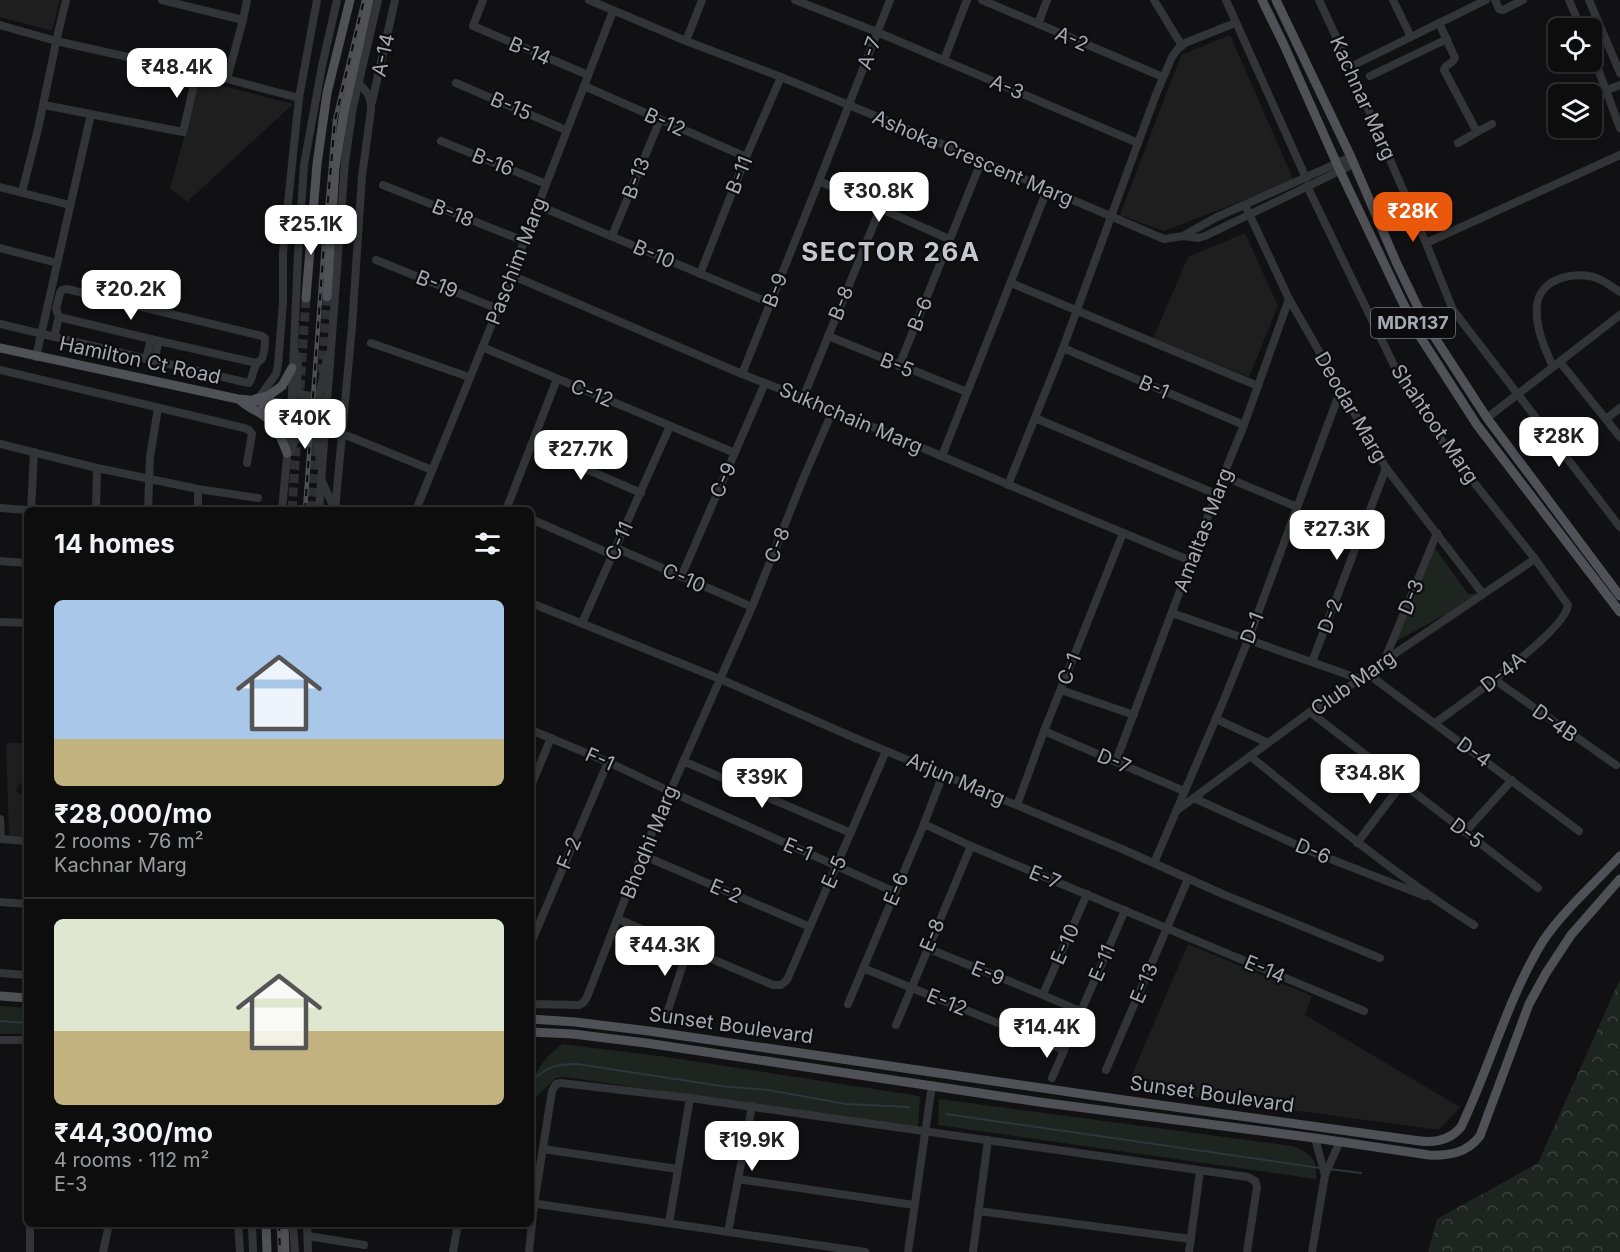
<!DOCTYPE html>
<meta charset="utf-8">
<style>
:root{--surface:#0d0d0e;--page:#161617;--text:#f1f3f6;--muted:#9a9c9e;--line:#2d2d2e;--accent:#ea580c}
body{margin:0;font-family:Inter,sans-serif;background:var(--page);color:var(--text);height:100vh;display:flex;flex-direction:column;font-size:22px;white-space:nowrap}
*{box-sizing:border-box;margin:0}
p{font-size:20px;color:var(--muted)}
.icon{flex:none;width:33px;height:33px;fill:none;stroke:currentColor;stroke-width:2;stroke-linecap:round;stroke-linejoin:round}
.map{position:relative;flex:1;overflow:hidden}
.sheet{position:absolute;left:24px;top:507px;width:510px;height:720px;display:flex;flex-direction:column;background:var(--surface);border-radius:9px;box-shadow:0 3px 9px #0003,0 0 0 2px var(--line)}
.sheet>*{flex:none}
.controls{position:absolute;left:1548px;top:18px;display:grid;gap:12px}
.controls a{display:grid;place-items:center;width:54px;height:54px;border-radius:9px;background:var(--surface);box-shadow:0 3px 9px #0003,0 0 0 2px var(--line);font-size:30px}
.price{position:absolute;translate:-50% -51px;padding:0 14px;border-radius:12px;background:#fff;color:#222;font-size:20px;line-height:39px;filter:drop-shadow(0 2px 3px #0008)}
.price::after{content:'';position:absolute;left:50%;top:36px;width:18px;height:14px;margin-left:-9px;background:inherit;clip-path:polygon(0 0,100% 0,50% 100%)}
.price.on{background:var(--accent);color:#fff}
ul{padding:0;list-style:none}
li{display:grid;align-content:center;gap:12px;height:318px;padding:0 30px}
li+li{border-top:2px solid var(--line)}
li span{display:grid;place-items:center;height:186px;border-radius:9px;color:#555}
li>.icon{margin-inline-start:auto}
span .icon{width:108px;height:108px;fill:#fffc;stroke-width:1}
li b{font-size:26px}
h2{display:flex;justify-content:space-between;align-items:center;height:72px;padding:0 30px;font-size:26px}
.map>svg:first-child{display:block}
</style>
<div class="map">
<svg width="1620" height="1252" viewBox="0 0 1620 1252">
<defs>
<pattern id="forest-crowns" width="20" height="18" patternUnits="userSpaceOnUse" patternTransform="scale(1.5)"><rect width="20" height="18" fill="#1e241f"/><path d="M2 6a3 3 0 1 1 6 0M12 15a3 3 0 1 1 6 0" fill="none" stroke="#3c413d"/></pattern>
</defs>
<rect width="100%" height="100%" fill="#111113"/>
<g fill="#1e1e1f">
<path d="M0,0H60L52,31L0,17Z"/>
<path d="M1230,35L1294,181L1164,231L1120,215L1181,55Z"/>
<path d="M200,80L293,104L187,202L170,188Z"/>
<path d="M1245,233L1278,306L1249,377L1153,338L1188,257Z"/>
<path d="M6,743H27V774L16,791L27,800V836H9Z"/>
<path d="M1188,944L1312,996L1305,1015L1460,1107L1439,1130L1152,1091L1129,1086L1134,1070Z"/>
</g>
<path fill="url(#forest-crowns)" d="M1620,979V1252H1428L1437,1219L1538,1163Z"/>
<g fill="#1e241f">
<path d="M1435,548L1468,594H1483L1391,644Z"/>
<path d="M0,1006L27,1008V1034H0Z"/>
<path d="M562,1044L667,1057L920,1096L918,1128L565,1077L556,1078L535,1098H531V1079L548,1056Z"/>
<path d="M939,1099L1293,1146C1311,1154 1317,1158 1316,1179L938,1125Z"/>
</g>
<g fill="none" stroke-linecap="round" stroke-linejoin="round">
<g stroke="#2e363c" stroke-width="2">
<path d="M0,1021L27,1023"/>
<path d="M531,1081C549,1066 555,1064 577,1064L721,1086L768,1090L846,1104L909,1107"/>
<path d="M946,1114L1320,1168"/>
<path d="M1329,1169L1361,1173"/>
</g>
<g stroke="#2f2f33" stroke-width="9" stroke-dasharray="9 4.5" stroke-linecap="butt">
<path d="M322,373L327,297"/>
<path d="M292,510L306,298"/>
<path d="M311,510L321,387"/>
</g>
<g stroke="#333437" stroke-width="8">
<path d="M162,0L243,20L227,79"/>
<path d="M483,0L473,26L588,75"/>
<path d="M589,0L686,41L781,77L914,132L1164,239L1183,236L1198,238L1205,236L1354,164"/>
<path d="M795,0L877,32L1138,143"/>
<path d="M982,0L1163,77"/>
<path d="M1154,0L1182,46"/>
<path d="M1226,0L1306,178"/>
<path d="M1319,0L1350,67L1426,243L1453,310L1620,527"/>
<path d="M1393,0L1411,37"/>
<path d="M1495,0L1499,9L1503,10L1523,0"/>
<path d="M1569,0L1581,28"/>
<path d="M1589,0L1620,73"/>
<path d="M243,20L247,0"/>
<path d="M1439,23L1455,58C1453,64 1445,64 1444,70L1477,132L1458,143"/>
<path d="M1038,24L1047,0"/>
<path d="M0,25L56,41L227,79L299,98"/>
<path d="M686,41L702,0"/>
<path d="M1592,53L1620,128"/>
<path d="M944,60L967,0"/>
<path d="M1350,67L1486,0"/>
<path d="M1370,76L1447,39"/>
<path d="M456,83L566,130"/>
<path d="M584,86L746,157"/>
<path d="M1607,90L1620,85"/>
<path d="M372,102L395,0"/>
<path d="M44,105L183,132L197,72"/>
<path d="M1477,132L1492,124"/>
<path d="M441,141L546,184"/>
<path d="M819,181L949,239"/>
<path d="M383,185L524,241"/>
<path d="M1307,186L1403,384L1449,451L1535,559L1568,605C1566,631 1460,705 1435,723"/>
<path d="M0,187L70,205"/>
<path d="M22,192L38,129L58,33L66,0"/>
<path d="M537,205L770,303"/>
<path d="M1245,205L1289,299L1386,468L1483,594"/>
<path d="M612,236L660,120"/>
<path d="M1183,236L1215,218L1351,157"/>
<path d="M1426,243L1620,155"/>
<path d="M0,248L57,263"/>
<path d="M376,260L498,309"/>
<path d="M700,274L746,157L781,77"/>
<path d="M511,275L742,374L833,410L1061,507L1191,561"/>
<path d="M1011,283L1258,386"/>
<path d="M59,317L159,341L154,361"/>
<path d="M0,324L244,382L249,383C253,377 253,369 257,363C258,361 260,361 261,360C265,354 265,344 265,338L262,336L67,289L62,290L60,293L56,309L59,317L54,337"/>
<path d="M828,336L967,392"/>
<path d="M159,341L257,363"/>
<path d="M371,343L469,377"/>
<path d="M482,347L735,453"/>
<path d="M1063,348L1244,425"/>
<path d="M295,352L298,362L297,389C301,396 308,396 316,396L320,391L327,358"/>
<path d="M36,357L91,114"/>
<path d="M146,359L151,339"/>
<path d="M1560,362L1620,437"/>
<path d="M899,366L981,162"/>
<path d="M1553,367C1544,347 1535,327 1537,305C1540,277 1579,269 1601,280C1607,283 1614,288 1620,292"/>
<path d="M0,370L244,428L249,430L252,434L247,463"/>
<path d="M742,374L819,181L890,0"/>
<path d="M803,398L880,209"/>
<path d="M258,399L276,374L278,365L283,302V252L292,164L299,98L317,0"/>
<path d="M1035,418L1216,494"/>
<path d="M1487,418L1620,315"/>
<path d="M1606,419L1620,408"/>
<path d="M348,436L432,470"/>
<path d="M0,444L97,468L198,489L258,498"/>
<path d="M531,445L641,493"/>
<path d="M291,452C293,439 305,428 315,442C319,448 319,456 320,462"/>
<path d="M942,456L1047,190"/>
<path d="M1223,476L1297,507"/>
<path d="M322,481L334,508"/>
<path d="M1008,485L1063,348L1138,143L1157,92L1172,57L1177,50L1185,43L1235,23"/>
<path d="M198,489V510"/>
<path d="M0,508L27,510"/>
<path d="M31,510L34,452"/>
<path d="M96,510L97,468"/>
<path d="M148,510L150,457L158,408"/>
<path d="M282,510L291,415L298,254L304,165L322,66L337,0"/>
<path d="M319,510L345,162L353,107L378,0"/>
<path d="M335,510L352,327L362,176L371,110C371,97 368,92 359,84"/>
<path d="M416,510L498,309L613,11"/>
<path d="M506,510L557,379"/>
<path d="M531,519L613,555"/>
<path d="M616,548L752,607"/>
<path d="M0,561L27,563"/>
<path d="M681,577L765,383"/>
<path d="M531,603L720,679L855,738L1122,849L1225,895L1380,958"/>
<path d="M1172,613L1360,679"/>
<path d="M0,622L27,623"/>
<path d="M582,623L670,426"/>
<path d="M1385,659L1437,533"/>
<path d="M1312,662L1386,468"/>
<path d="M1368,674L1579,831"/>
<path d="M1495,680L1616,765"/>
<path d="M1061,690L1134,715"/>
<path d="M1310,712L1538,888"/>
<path d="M1216,719L1268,743"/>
<path d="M531,730L608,762L669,791L895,892"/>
<path d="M1044,731L1184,791"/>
<path d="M1250,756C1323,815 1395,875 1474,925"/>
<path d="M683,761L851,833"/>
<path d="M1116,761L1223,476L1244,425L1289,299"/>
<path d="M531,786L551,738"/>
<path d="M1194,798L1310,851L1425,896"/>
<path d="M1017,805L1044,731L1123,533"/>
<path d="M1176,811L1310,712L1368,674L1384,661L1535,559"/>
<path d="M0,819L1,839H0"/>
<path d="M924,824L971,846L1364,1011"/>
<path d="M1465,832L1512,780"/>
<path d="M1,839L27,841"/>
<path d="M1357,843L1402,784"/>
<path d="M642,855L810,927"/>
<path d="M1154,863L1223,702L1248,640L1341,389"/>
<path d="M0,902L27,904"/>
<path d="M618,919L773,985H781L787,980L886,751"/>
<path d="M531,943L608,762"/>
<path d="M927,948C978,969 1031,989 1082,1012"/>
<path d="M863,968L1064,1050"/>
<path d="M0,973L27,975"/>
<path d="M1043,994L1087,894"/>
<path d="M531,1004L579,1005L584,1002L587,997L642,855L752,607L803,479L833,410"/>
<path d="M848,1004L924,824L943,774"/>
<path d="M667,1013L688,949"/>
<path d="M896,1025L971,846"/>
<path d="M0,1040H27"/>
<path d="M1106,1070L1188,879"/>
<path d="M1052,1078L1125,910"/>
<path d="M1315,1138L1325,1175"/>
<path d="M543,1149L677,1169"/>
<path d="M738,1179L914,1205"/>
<path d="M531,1203L865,1252"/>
<path d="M978,1211L1191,1239"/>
<path d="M669,1223L690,1098"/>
<path d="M238,1224L240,1252"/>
<path d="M252,1224L253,1252"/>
<path d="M293,1224L295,1252"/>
<path d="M307,1224L308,1252"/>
<path d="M728,1232L752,1106"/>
<path d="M308,1236L364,1245"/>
<path d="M30,1252V1224"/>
<path d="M103,1252L109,1224"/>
<path d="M453,1252L458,1224"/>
<path d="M529,1252L534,1204L552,1091L556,1084L561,1083L690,1098L1248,1177L1255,1181L1257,1187L1247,1252"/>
<path d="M908,1252L932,1085"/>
<path d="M973,1252L988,1140"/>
<path d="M1189,1252L1200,1171"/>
<path d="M1312,1252L1325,1175L1340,1141"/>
</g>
<g stroke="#4f5156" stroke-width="9">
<path d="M1262,0L1284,45L1340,171L1402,301L1421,338L1477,425L1620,612"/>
<path d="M1276,0L1351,157L1397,264L1426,324L1487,418L1620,596"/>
<path d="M327,297L335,168L344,112L369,0"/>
<path d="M306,298L317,164L327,93L350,0"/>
<path d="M0,348L238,399L327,408"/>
<path d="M255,399L268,396L282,386L292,368"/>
<path d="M240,400C246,406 253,409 260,413C275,422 281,437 287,453"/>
<path d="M263,406L291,415L327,418"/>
<path d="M0,996L27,998"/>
<path d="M531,1019L575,1022L649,1031L1124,1100L1420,1141C1436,1143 1450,1140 1461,1127C1490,1067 1508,997 1543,941C1563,911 1595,883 1620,856"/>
<path d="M531,1032L573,1034L646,1043L1039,1102L1315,1138L1429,1155C1449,1156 1467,1153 1480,1136L1529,1004L1546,973L1571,935L1620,879"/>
<path d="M266,1224L267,1252"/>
<path d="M284,1224L285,1252"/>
</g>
<defs>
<g id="rail">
<path d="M305,510L323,257L335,120L364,0"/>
<path d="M279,1224L280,1252"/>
</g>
</defs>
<use href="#rail" stroke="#4c4e52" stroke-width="4.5"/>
<use href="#rail" stroke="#0c0c0e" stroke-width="2" stroke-dasharray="7" stroke-linecap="butt"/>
</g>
<g text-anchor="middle" stroke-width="4.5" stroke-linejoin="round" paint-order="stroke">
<rect fill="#0c0c0e" stroke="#777a81" stroke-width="1.5" x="1371" y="308" width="84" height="30" rx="4.5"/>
<g font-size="18" font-weight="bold" fill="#a5a9b2">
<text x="1413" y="329">MDR137</text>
</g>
<g font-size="20" fill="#a5a9b2" stroke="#0c0c0e">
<text transform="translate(1072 39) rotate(23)" y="7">A-2</text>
<text transform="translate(530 51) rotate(23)" y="7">B-14</text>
<text transform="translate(869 53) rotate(-70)" y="7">A-7</text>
<text transform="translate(383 55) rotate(-77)" y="7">A-14</text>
<text transform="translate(1007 87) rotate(23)" y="7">A-3</text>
<text transform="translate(1363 98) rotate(66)" y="7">Kachnar Marg</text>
<text transform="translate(511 106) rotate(23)" y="7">B-15</text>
<text transform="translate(665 122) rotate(24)" y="7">B-12</text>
<text transform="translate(973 158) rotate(23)" y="7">Ashoka Crescent Marg</text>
<text transform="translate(493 162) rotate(22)" y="7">B-16</text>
<text transform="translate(739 175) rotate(-68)" y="7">B-11</text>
<text transform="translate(636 178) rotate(-68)" y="7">B-13</text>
<text transform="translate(453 213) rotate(22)" y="7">B-18</text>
<text transform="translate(654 254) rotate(23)" y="7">B-10</text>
<text transform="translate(516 261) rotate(-69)" y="7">Paschim Marg</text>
<text transform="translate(437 284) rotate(22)" y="7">B-19</text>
<text transform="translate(775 290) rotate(-68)" y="7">B-9</text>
<text transform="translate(841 303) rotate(-68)" y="7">B-8</text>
<text transform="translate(920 314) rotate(-68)" y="7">B-6</text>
<text transform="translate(140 360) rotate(12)" y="7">Hamilton Ct Road</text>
<text transform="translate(897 365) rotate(22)" y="7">B-5</text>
<text transform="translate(1154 387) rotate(23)" y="7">B-1</text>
<text transform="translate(592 393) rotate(22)" y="7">C-12</text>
<text transform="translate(1351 407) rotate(60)" y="7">Deodar Marg</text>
<text transform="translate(851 418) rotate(23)" y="7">Sukhchain Marg</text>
<text transform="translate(1435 424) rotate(56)" y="7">Shahtoot Marg</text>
<text transform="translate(723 480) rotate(-66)" y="7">C-9</text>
<text transform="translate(1203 530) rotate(-69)" y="7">Amaltas Marg</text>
<text transform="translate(619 541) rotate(-66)" y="7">C-11</text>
<text transform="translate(777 545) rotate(-68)" y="7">C-8</text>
<text transform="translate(684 578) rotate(24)" y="7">C-10</text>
<text transform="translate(1411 597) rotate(-68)" y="7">D-3</text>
<text transform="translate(1330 616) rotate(-69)" y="7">D-2</text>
<text transform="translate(1252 628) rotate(-69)" y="7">D-1</text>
<text transform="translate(1069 669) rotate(-68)" y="7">C-1</text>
<text transform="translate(1503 672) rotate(-39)" y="7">D-4A</text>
<text transform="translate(1353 683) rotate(-35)" y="7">Club Marg</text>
<text transform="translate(1555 723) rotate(35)" y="7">D-4B</text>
<text transform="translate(1474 752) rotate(36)" y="7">D-4</text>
<text transform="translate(600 759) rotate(24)" y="7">F-1</text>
<text transform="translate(1114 761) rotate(23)" y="7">D-7</text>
<text transform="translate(956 779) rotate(23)" y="7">Arjun Marg</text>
<text transform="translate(1467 833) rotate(37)" y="7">D-5</text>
<text transform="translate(649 842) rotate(-68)" y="7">Bhodhi Marg</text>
<text transform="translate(798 849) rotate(24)" y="7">E-1</text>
<text transform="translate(1313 851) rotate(23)" y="7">D-6</text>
<text transform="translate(569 853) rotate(-67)" y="7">F-2</text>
<text transform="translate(834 872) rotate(-66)" y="7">E-5</text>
<text transform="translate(1045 877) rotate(22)" y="7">E-7</text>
<text transform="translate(896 889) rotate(-67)" y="7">E-6</text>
<text transform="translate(726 891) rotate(23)" y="7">E-2</text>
<text transform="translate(932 935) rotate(-67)" y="7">E-8</text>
<text transform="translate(1065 944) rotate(-66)" y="7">E-10</text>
<text transform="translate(1102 963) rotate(-67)" y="7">E-11</text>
<text transform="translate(1265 969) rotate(23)" y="7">E-14</text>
<text transform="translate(988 973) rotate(22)" y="7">E-9</text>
<text transform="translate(1144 983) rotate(-67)" y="7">E-13</text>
<text transform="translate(947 1002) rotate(22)" y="7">E-12</text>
<text transform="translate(731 1025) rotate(8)" y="7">Sunset Boulevard</text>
<text transform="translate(1212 1094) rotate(8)" y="7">Sunset Boulevard</text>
</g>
<g font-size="26" font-weight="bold" letter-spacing="1.5" fill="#c5c8ce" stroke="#0c0c0e">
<text x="891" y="261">SECTOR 26A</text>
</g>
</g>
</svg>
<div class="controls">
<a><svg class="icon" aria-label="locate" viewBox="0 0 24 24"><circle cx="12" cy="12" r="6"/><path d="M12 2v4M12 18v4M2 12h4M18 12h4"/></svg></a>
<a><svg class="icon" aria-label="layers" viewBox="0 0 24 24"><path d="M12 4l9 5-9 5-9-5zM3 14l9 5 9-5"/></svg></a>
</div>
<b class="price" style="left:177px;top:99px">₹48.4K</b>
<b class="price" style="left:879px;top:223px">₹30.8K</b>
<b class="price on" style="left:1413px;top:243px">₹28K</b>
<b class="price" style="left:311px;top:256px">₹25.1K</b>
<b class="price" style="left:131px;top:321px">₹20.2K</b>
<b class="price" style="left:305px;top:450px">₹40K</b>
<b class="price" style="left:1559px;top:468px">₹28K</b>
<b class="price" style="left:581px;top:481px">₹27.7K</b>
<b class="price" style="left:1337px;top:561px">₹27.3K</b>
<b class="price" style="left:1370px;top:805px">₹34.8K</b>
<b class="price" style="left:762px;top:809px">₹39K</b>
<b class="price" style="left:665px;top:977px">₹44.3K</b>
<b class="price" style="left:1047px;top:1059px">₹14.4K</b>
<b class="price" style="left:752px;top:1172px">₹19.9K</b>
<section class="sheet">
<h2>14 homes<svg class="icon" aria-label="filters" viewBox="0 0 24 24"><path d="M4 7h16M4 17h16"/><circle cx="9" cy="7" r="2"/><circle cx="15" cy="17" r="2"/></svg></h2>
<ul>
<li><span style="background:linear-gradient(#a9c7e8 75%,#c2b280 0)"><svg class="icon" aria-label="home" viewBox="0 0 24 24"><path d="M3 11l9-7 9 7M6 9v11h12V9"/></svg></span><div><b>₹28,000/mo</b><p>2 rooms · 76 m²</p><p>Kachnar Marg</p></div></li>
<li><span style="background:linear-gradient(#dfe7d0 60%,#c2b280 0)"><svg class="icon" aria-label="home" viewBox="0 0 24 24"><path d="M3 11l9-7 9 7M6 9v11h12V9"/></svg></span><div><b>₹44,300/mo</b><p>4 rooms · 112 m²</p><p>E-3</p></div></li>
</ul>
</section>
</div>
